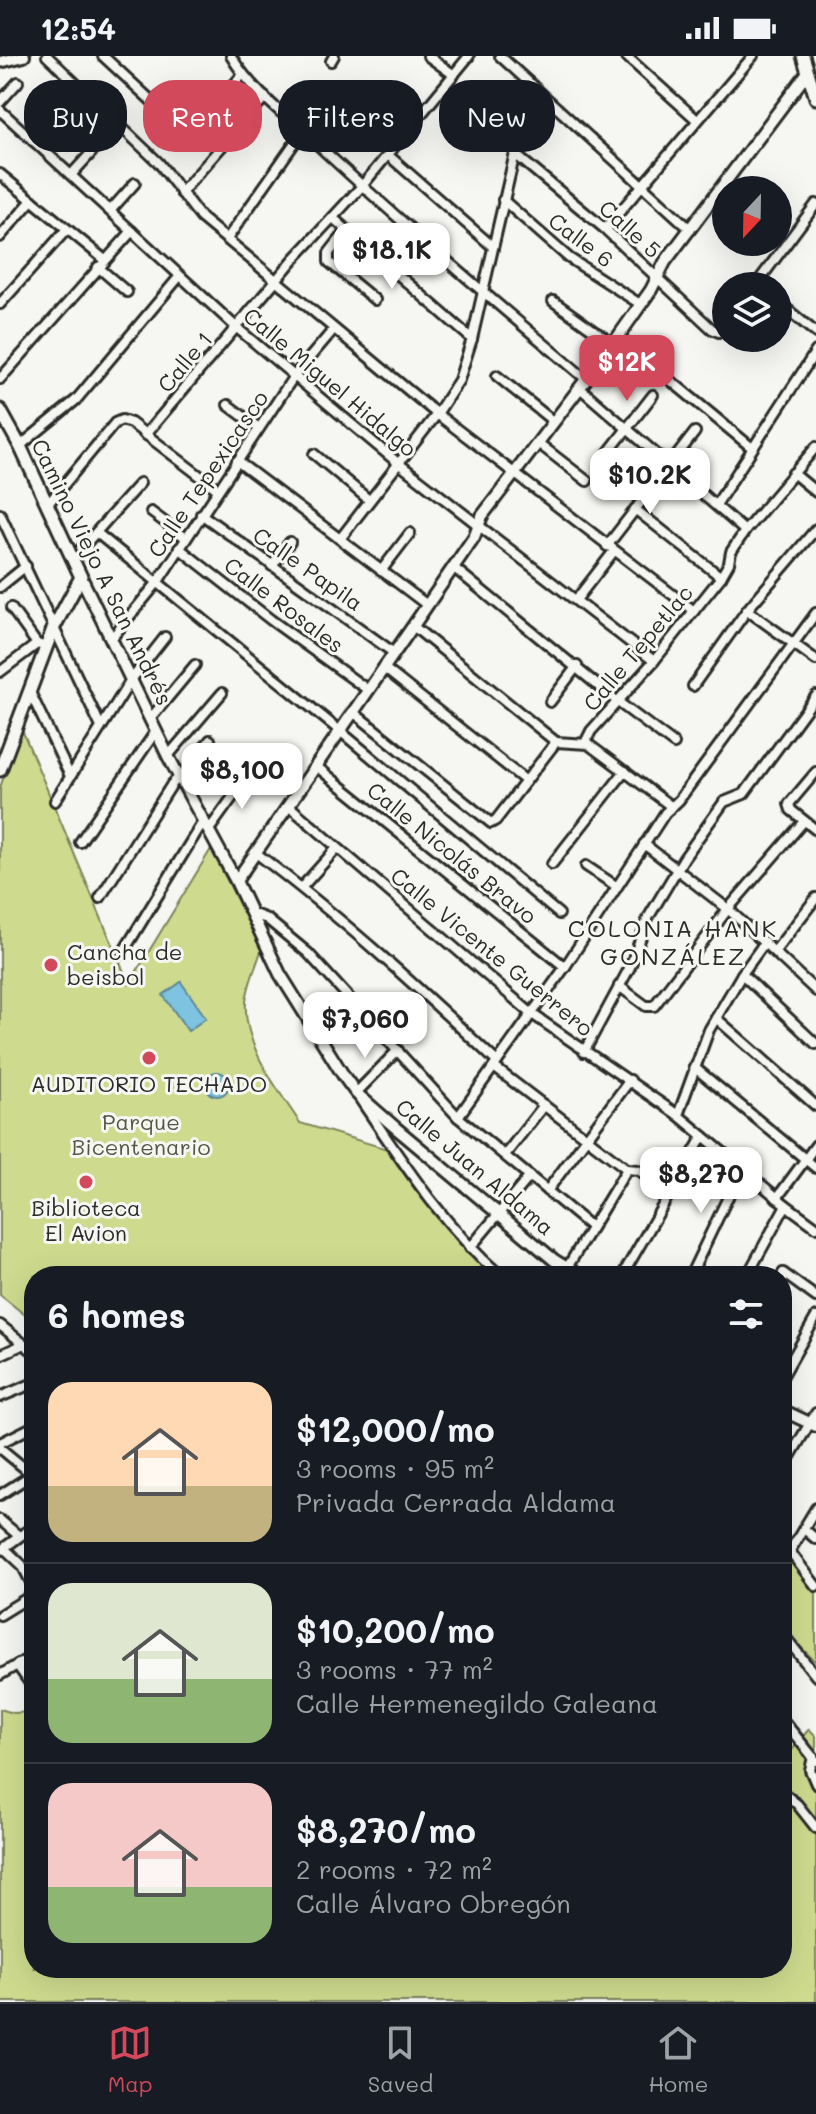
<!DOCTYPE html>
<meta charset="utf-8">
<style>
:root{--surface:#171b24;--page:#242831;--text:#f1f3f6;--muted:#9ea1a6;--line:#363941;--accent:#d1495b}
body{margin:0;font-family:Mali,sans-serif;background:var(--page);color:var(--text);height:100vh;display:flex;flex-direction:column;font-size:30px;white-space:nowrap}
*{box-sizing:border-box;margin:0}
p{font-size:26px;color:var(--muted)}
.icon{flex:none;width:44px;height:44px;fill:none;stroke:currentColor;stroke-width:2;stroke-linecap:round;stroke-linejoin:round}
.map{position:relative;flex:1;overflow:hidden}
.side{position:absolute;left:24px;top:1210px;width:768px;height:712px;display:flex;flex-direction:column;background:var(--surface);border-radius:32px;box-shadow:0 8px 32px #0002}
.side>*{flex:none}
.top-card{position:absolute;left:24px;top:24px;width:768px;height:72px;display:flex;gap:16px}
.needle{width:52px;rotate:202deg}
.tools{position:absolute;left:712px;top:120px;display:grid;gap:16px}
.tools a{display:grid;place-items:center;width:80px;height:80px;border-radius:50%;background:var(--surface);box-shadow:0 8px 32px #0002;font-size:40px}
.price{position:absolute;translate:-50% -68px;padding:0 18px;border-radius:16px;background:#fff;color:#222;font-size:26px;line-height:52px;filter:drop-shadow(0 2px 4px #0008)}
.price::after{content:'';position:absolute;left:50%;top:48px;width:24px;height:18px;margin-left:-12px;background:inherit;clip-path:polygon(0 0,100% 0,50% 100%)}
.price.on{background:var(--accent);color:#fff}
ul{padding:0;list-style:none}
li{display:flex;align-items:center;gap:24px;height:200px;padding:0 24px}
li+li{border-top:2px solid var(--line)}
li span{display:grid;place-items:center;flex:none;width:224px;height:160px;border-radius:24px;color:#555}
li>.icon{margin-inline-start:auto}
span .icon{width:96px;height:96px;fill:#fffc;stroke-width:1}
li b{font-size:34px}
h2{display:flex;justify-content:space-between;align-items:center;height:96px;padding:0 24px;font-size:34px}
.tag{padding:0 28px;border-radius:32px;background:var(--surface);box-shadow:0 8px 32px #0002;font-size:28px;line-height:72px}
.tag.on{background:var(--accent);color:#fff}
.status{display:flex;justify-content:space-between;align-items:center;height:56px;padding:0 40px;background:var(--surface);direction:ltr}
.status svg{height:22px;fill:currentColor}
.menu{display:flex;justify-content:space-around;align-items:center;height:112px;border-top:2px solid var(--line);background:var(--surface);font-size:22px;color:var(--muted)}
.menu a{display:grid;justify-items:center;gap:4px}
.menu .on{color:var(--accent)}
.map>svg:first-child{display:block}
</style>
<div class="status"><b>12:54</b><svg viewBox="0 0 49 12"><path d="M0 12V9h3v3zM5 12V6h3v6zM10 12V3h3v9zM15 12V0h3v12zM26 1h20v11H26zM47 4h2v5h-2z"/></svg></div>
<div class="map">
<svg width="816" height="1946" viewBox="0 0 816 1946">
<rect width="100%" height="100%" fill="#f6f6f2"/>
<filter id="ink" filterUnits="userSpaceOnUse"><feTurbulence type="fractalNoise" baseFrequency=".0125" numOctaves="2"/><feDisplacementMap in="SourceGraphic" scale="16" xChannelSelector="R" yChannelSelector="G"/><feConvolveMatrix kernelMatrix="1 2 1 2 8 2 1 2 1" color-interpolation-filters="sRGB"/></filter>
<g filter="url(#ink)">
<g fill="#cedb8e" stroke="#7c835c" stroke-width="2">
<path d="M20,669L129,928L211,793L262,892C257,909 247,929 246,947C243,990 278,1033 300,1067L394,1095L429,1147L460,1188L493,1220H34V1266L0,1239V732Z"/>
<path d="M782,1490L816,1535V1606L782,1573Z"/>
<path d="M0,1653L13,1657L34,1656V1912H782V1706L809,1673L816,1680V1946H0Z"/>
</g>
<g fill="#7ec3df" stroke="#5d8697" stroke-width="2">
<path d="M181,926L206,962L188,975L163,939Z"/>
<circle cx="217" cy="1028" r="12"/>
</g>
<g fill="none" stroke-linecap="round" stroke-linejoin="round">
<defs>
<g id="minor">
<path d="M47,0L159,107L201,162L437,358L694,555"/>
<path d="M103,0L156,49"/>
<path d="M231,0C252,36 290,63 320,91C406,171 497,248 587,324"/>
<path d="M428,0L454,19"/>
<path d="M500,0L690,173"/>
<path d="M626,0L697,64"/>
<path d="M331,5L334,0"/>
<path d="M360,27L412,71"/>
<path d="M0,46L18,26"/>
<path d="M213,53L243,18"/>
<path d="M0,54L237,272L398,407L654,605"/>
<path d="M33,85L56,61"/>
<path d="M388,99L492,190"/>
<path d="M516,99L605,173L712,273L719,276L726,270"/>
<path d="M0,118L105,204"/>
<path d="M71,119L92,96"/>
<path d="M181,137L265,41"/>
<path d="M503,144L569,202L640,248"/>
<path d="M110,155L135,127"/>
<path d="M333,162L472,283"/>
<path d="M605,173L753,0"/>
<path d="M347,174L329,197V206L375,244"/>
<path d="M0,181L32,144"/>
<path d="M227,183L303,75"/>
<path d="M98,211L127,236"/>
<path d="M755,230L816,148"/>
<path d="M553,245L613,288"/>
<path d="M0,248L67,173"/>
<path d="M788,254L816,277"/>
<path d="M618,281L751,391"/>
<path d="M497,320L554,366"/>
<path d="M0,323L132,175"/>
<path d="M580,332L745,475"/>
<path d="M228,349L259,372"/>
<path d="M145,379L294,203L362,130L469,0"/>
<path d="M538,387L587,425"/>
<path d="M20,390L76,344L179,221"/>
<path d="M314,398L369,444"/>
<path d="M604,402L653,339"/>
<path d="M237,405L427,549"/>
<path d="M793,417L816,436"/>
<path d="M48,448L115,367L122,364L131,367L217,433"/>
<path d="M716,449L816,295"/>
<path d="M635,453L721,521"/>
<path d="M151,456L186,482"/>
<path d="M0,458L101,671"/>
<path d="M201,458L394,597"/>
<path d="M97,477L340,675L559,858"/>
<path d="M340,483L437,358L459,324L472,283L531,28"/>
<path d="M607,490L695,376"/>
<path d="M179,492L271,564L368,634"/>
<path d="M81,493L140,427"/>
<path d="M272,510L290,486"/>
<path d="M453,511L618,646L674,688"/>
<path d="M381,515L410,477"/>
<path d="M0,531L26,510"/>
<path d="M576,544L614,495"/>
<path d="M11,552L37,588"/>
<path d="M747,554L816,604"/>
<path d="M413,570L556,686L588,688L672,751"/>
<path d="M111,583L157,527L294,320L334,273"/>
<path d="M384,612L526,725"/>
<path d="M0,616L37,588L47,591"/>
<path d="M693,630L747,554L816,473"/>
<path d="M30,636L70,720"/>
<path d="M550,646L577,610"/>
<path d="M353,656L491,767L496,764L556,686"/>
<path d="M150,663L195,609"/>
<path d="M585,687L591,675L654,605L721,521L729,507L731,496L745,475L816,391"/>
<path d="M168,700L222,637"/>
<path d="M316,710L565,911"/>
<path d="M816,716L789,748L791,754L816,774"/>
<path d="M55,745L131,624L165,581"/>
<path d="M289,750L532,958L678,1059L786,1149L816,1171"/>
<path d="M209,774L250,717"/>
<path d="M80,786L156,675"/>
<path d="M644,788L728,853L816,935"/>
<path d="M256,797C341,861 420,933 497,1006"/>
<path d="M552,808L625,715"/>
<path d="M586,810L616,830"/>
<path d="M302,831L337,792"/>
<path d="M100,842L172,728L187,714L210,684"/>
<path d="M251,857L267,863L308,897L458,1061L591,1171"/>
<path d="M775,895L816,842"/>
<path d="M122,898L204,764"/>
<path d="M742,918L816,988"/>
<path d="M619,930L646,950H654L728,853L804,765"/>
<path d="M716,962L816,1050"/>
<path d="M398,994L356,1037C400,1102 441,1168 501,1220"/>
<path d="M584,996L630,911L648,862L684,802L724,746L744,738L816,640"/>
<path d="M494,1011L627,1113L638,1114L670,1136"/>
<path d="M694,1011L816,1112"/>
<path d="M678,1059L709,974L742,918L765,886"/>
<path d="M458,1061L565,911L665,757L679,744L816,557"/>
<path d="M505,1099L544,1049"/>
<path d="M547,1135L630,1024"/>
<path d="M777,1142L816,1089"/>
<path d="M470,1192L530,1120"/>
<path d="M783,1217L816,1241"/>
<path d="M562,1220L627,1113"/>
<path d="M622,1220L703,1080"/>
<path d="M690,1220L742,1112"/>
<path d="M747,1220L786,1149"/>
<path d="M0,1269L34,1296"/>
<path d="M0,1299L24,1288"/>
<path d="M782,1321L816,1261"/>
<path d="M0,1341L34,1327"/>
<path d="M0,1387L34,1370"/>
<path d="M0,1392L34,1420"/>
<path d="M782,1414L816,1357"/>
<path d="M0,1439L33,1418"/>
<path d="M0,1464L19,1480"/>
<path d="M804,1473L816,1483"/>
<path d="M782,1485L816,1530"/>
<path d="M4,1492L22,1509L34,1532"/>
<path d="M1,1494L34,1470"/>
<path d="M790,1495L816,1452"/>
<path d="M0,1559L34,1538"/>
<path d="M782,1577L816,1620"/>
<path d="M17,1609L34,1633"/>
<path d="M0,1619L34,1599"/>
<path d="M782,1663L816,1705"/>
<path d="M813,1701L810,1714L816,1728"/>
<path d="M782,1736L797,1748L816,1772"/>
</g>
<g id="tertiary">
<path d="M0,6L24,0"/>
<path d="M81,521L168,700L236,825L280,918L345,1022L356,1037L397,1073L554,1204L580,1220"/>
<path d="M236,825L413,570L474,481L482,460L613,288L651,234L665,206L808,16"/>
<path d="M782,1354L816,1370"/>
</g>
<g id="secondary">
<path d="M803,0L816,42"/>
<path d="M0,354L20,390L81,521L53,573L0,714"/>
</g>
</defs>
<use href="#minor" stroke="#2b2b2b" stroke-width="14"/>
<use href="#tertiary" stroke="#2b2b2b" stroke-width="16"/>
<use href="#secondary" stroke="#2b2b2b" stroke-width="17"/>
<use href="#minor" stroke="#f6f6f2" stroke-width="8"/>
<use href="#tertiary" stroke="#f6f6f2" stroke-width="10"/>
<use href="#secondary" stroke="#f6f6f2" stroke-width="11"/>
</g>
</g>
<g fill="#d1495b" stroke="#f6f6f2" stroke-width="3">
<circle cx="51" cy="909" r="8"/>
<circle cx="149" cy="1002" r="8"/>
<circle cx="86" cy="1126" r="8"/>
</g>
<g text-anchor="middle" stroke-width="6" stroke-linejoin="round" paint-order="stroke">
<g font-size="22" fill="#2b2b2b" stroke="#f6f6f2">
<text transform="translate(630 173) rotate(42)" y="8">Calle 5</text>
<text transform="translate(581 184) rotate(37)" y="8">Calle 6</text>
<text transform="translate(185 306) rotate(-50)" y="8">Calle 1</text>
<text transform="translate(330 326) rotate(40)" y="8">Calle Miguel Hidalgo</text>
<text transform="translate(208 418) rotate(-56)" y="8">Calle Tepexicasco</text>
<text transform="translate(308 513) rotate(35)" y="8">Calle Papila</text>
<text transform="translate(102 516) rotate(64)" y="8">Camino Viejo A San Andrés</text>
<text transform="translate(284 549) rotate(37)" y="8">Calle Rosales</text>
<text transform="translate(638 592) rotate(-50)" y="8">Calle Tepetlac</text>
<text transform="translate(452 797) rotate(39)" y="8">Calle Nicolás Bravo</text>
<text transform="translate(492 896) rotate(39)" y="8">Calle Vicente Guerrero</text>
<text transform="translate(475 1111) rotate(40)" y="8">Calle Juan Aldama</text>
</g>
<g font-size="22" fill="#2b2b2b" stroke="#f6f6f2">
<text x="67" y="904" text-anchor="start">Cancha de<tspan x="67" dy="25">beisbol</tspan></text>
<text x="149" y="1036">AUDITORIO TECHADO</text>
<text x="86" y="1160">Biblioteca<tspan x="86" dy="25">El Avion</tspan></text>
</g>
<g font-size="22" fill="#545744" stroke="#f6f6f2">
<text x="141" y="1074">Parque<tspan x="141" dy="25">Bicentenario</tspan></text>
</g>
<g font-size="24" letter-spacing="2" fill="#2b2b2b" stroke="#f6f6f2">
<text x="673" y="881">COLONIA HANK<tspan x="673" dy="28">GONZÁLEZ</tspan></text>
</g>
</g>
</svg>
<div class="tools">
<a><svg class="needle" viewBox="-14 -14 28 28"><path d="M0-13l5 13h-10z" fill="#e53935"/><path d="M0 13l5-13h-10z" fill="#9ea1a6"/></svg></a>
<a><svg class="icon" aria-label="layers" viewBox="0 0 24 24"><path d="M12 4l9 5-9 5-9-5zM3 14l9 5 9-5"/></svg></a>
</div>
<b class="price" style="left:392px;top:235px">$18.1K</b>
<b class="price on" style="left:627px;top:347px">$12K</b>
<b class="price" style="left:650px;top:460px">$10.2K</b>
<b class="price" style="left:242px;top:755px">$8,100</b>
<b class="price" style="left:365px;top:1004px">$7,060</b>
<b class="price" style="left:701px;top:1159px">$8,270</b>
<div class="top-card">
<a class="tag">Buy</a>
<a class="tag on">Rent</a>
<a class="tag">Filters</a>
<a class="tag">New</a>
</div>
<section class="side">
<h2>6 homes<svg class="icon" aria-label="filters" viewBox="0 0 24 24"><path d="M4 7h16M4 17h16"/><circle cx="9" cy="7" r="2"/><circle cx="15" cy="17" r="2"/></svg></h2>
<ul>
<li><span style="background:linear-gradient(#ffd9b3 65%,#c2b280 0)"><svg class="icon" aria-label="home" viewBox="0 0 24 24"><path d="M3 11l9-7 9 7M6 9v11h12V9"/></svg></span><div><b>$12,000/mo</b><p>3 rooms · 95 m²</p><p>Privada Cerrada Aldama</p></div></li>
<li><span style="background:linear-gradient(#dfe7d0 60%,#8fb573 0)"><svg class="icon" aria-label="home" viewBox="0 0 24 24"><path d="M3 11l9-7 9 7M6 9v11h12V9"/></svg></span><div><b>$10,200/mo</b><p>3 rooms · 77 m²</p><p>Calle Hermenegildo Galeana</p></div></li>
<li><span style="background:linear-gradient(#f6c9c9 65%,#8fb573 0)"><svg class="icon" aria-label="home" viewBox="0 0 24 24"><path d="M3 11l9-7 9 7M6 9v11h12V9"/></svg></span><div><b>$8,270/mo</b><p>2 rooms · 72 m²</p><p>Calle Álvaro Obregón</p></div></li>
</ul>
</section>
</div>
<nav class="menu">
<a class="on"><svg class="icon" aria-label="map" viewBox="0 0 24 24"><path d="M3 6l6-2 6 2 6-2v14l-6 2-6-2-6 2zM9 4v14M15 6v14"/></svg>Map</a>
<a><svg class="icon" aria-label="saved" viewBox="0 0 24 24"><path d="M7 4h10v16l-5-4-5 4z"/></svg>Saved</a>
<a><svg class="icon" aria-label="home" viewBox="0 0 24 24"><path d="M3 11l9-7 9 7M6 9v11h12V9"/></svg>Home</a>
</nav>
